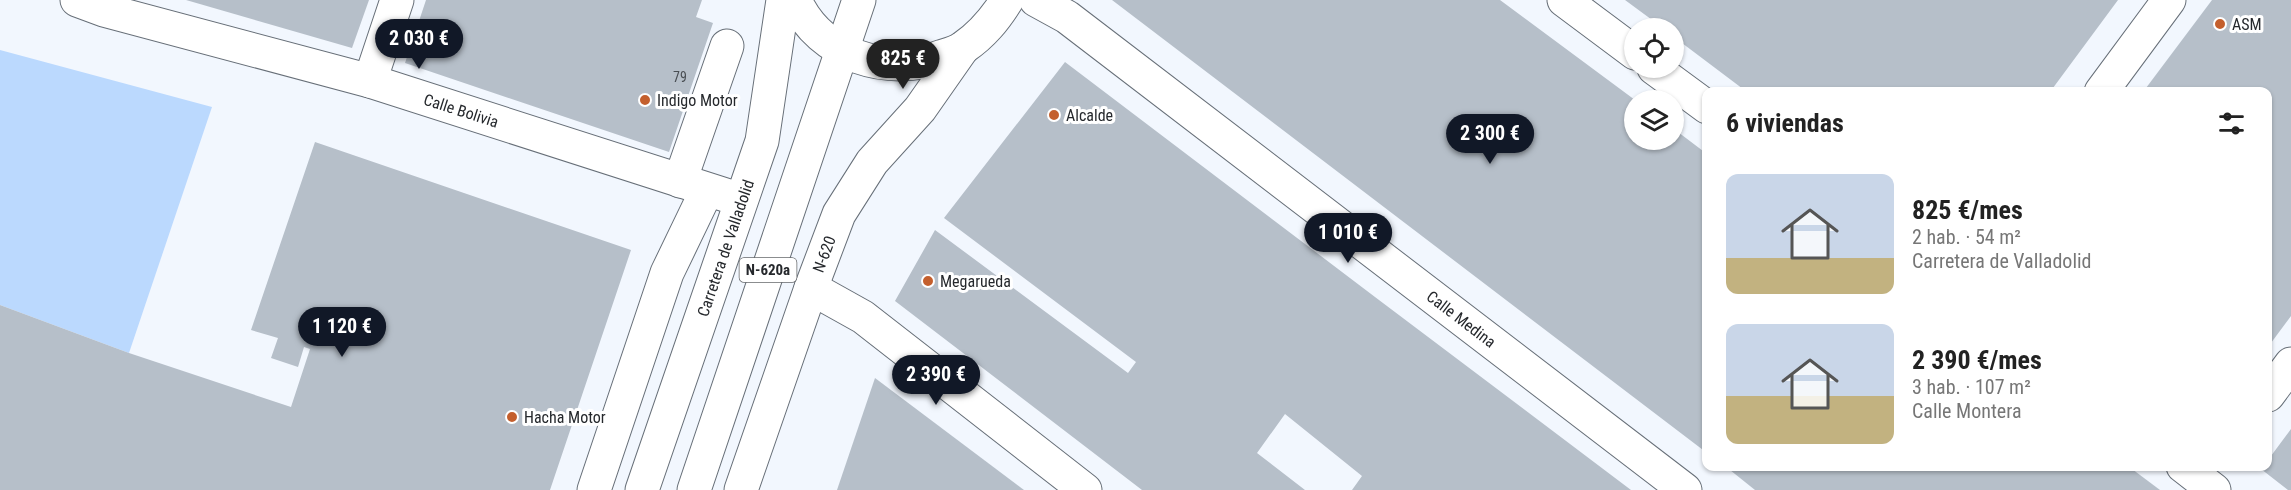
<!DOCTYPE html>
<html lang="es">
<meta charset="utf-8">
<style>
:root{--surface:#fff;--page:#f6f6f6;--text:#222;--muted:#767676;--accent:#111827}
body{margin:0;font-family:"Roboto Condensed",sans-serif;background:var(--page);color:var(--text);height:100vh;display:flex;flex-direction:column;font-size:22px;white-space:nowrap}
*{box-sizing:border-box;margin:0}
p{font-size:20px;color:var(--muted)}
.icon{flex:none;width:33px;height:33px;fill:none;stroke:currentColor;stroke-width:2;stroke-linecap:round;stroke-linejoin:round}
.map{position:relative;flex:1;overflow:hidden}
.panel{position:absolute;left:1702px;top:87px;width:570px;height:384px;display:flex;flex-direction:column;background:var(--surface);border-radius:12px;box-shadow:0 2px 4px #0004}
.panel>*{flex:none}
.fabs{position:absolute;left:1624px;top:18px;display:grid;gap:12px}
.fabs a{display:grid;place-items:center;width:60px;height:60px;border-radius:50%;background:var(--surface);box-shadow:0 2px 4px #0004;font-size:30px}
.price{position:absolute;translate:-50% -51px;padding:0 14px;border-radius:21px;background:var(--accent);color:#fff;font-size:20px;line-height:39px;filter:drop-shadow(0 2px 3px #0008)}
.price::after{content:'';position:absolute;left:50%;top:36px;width:18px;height:14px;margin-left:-9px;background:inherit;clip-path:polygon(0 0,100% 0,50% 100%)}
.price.current{background:#222;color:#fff}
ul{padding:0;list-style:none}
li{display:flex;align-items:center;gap:18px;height:150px;padding:0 24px}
li span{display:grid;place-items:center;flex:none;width:168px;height:120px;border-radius:12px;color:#555}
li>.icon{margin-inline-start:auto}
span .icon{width:72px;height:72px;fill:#fffc;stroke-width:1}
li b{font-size:26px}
h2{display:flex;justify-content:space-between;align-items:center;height:72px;padding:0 24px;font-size:26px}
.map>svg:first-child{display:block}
</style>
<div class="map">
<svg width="2291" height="490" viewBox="0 0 2291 490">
<rect width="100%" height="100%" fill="#f2f7fe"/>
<path fill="#bbd9fe" d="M0,50L212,107L129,353L0,305Z"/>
<g fill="#b6bfc9">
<path d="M186,0H369L352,48Z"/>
<path d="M426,0H702L696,17L713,23L669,152L405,63Z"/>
<path d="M1112,0H1500L1635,100V140H1674V129L1707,154V453Z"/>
<path d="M1625,0H2118L2050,92H1747L1674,37V28H1663Z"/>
<path d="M2212,0H2291V316L2268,347V92H2143Z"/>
<path d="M1065,62L1375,297L1631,490H1352L1362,476L1285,414L1257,453L1305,490H1142L895,301L935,230L1128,373L1136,362L944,218Z"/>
<path d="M315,142L631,250L550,490H0V305L129,353L291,407L310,349L304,347L298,367L271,358L278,338L251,330Z"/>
<path d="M875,378L1024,490H837Z"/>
<path d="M2291,429V490H2288L2261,469L2263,466H2268V460Z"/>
<path d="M1725,466H2128L2160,490H1755Z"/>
</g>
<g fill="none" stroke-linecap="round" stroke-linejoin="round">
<defs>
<g id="minor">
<path id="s1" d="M77,0L104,10L370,81L741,200"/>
<path d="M795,0C820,56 889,77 943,56C950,54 958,52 964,47C983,34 995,19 1007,0"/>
<path id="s2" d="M1036,0L1067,17L1685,490"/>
<path d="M1564,0L1635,53"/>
<path d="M1654,68L1707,107"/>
<path d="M370,81L397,0"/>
<path d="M2101,92L2169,0"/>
<path d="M680,181L727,46"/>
<path d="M811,288L863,317L1085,490"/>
<path d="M2268,395L2291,364"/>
<path d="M2183,466L2214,490"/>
<path d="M594,490L667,273L707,190"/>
<path id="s3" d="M642,490L762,141L783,0"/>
<path id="s4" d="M741,490L811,288L839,214L872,162L920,109L962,49"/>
</g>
<path id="highway" d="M694,490L859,0"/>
</defs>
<use href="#minor" stroke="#676f78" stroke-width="35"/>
<use href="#highway" stroke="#676f78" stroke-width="35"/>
<use href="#minor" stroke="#fff" stroke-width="33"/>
<use href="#highway" stroke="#fff" stroke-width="33"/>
</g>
<g fill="#c45f2d" stroke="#fff" stroke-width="2">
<circle cx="2220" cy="24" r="6"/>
<circle cx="645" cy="100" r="6"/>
<circle cx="1054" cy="115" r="6"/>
<circle cx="928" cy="281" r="6"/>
<circle cx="512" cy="417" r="6"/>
</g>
<g text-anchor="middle" stroke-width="6" stroke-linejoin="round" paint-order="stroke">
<g font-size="14" fill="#494e53">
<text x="680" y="82">79</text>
</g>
<rect fill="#fff" stroke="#66686b" stroke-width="1.5" x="739.5" y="258" width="57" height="24" rx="4.5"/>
<g font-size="15" font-weight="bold" fill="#25282c">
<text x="768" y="275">N-620a</text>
</g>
<g font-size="16" fill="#25282c" stroke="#fff" text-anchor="start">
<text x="2232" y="30">ASM</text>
<text x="657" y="106">Indigo Motor</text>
<text x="1066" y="121">Alcalde</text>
<text x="940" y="287">Megarueda</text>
<text x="524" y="423">Hacha Motor</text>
</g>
<g font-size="16" fill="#25282c" stroke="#fff">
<text dy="6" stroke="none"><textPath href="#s1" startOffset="400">Calle Bolivia</textPath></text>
<text dy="6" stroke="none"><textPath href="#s3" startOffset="256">Carretera de Valladolid</textPath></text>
<text dy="6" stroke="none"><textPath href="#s4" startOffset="250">N-620</textPath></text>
<text dy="6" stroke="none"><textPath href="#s2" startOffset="532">Calle Medina</textPath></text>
</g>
</g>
</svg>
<div class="fabs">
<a><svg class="icon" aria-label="locate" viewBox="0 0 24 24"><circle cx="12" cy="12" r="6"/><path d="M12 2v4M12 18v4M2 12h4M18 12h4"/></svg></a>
<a><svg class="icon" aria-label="layers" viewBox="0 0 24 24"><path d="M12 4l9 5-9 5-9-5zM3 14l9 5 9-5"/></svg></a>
</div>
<b class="price" style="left:419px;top:70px">2 030 €</b>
<b class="price current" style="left:903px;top:90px">825 €</b>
<b class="price" style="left:1490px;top:165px">2 300 €</b>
<b class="price" style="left:1348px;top:264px">1 010 €</b>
<b class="price" style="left:342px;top:358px">1 120 €</b>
<b class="price" style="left:936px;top:406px">2 390 €</b>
<section class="panel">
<h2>6 viviendas<svg class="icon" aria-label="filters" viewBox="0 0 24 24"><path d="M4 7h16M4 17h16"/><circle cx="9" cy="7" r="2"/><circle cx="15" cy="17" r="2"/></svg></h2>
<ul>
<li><span style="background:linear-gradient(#c9d6e8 70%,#c2b280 0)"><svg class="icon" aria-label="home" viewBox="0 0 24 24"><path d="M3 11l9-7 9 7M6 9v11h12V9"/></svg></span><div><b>825 €/mes</b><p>2 hab. · 54 m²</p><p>Carretera de Valladolid</p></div></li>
<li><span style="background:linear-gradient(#c9d6e8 60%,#c2b280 0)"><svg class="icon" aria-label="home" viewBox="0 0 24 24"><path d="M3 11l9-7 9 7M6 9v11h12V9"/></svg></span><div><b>2 390 €/mes</b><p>3 hab. · 107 m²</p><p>Calle Montera</p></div></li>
</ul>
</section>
</div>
